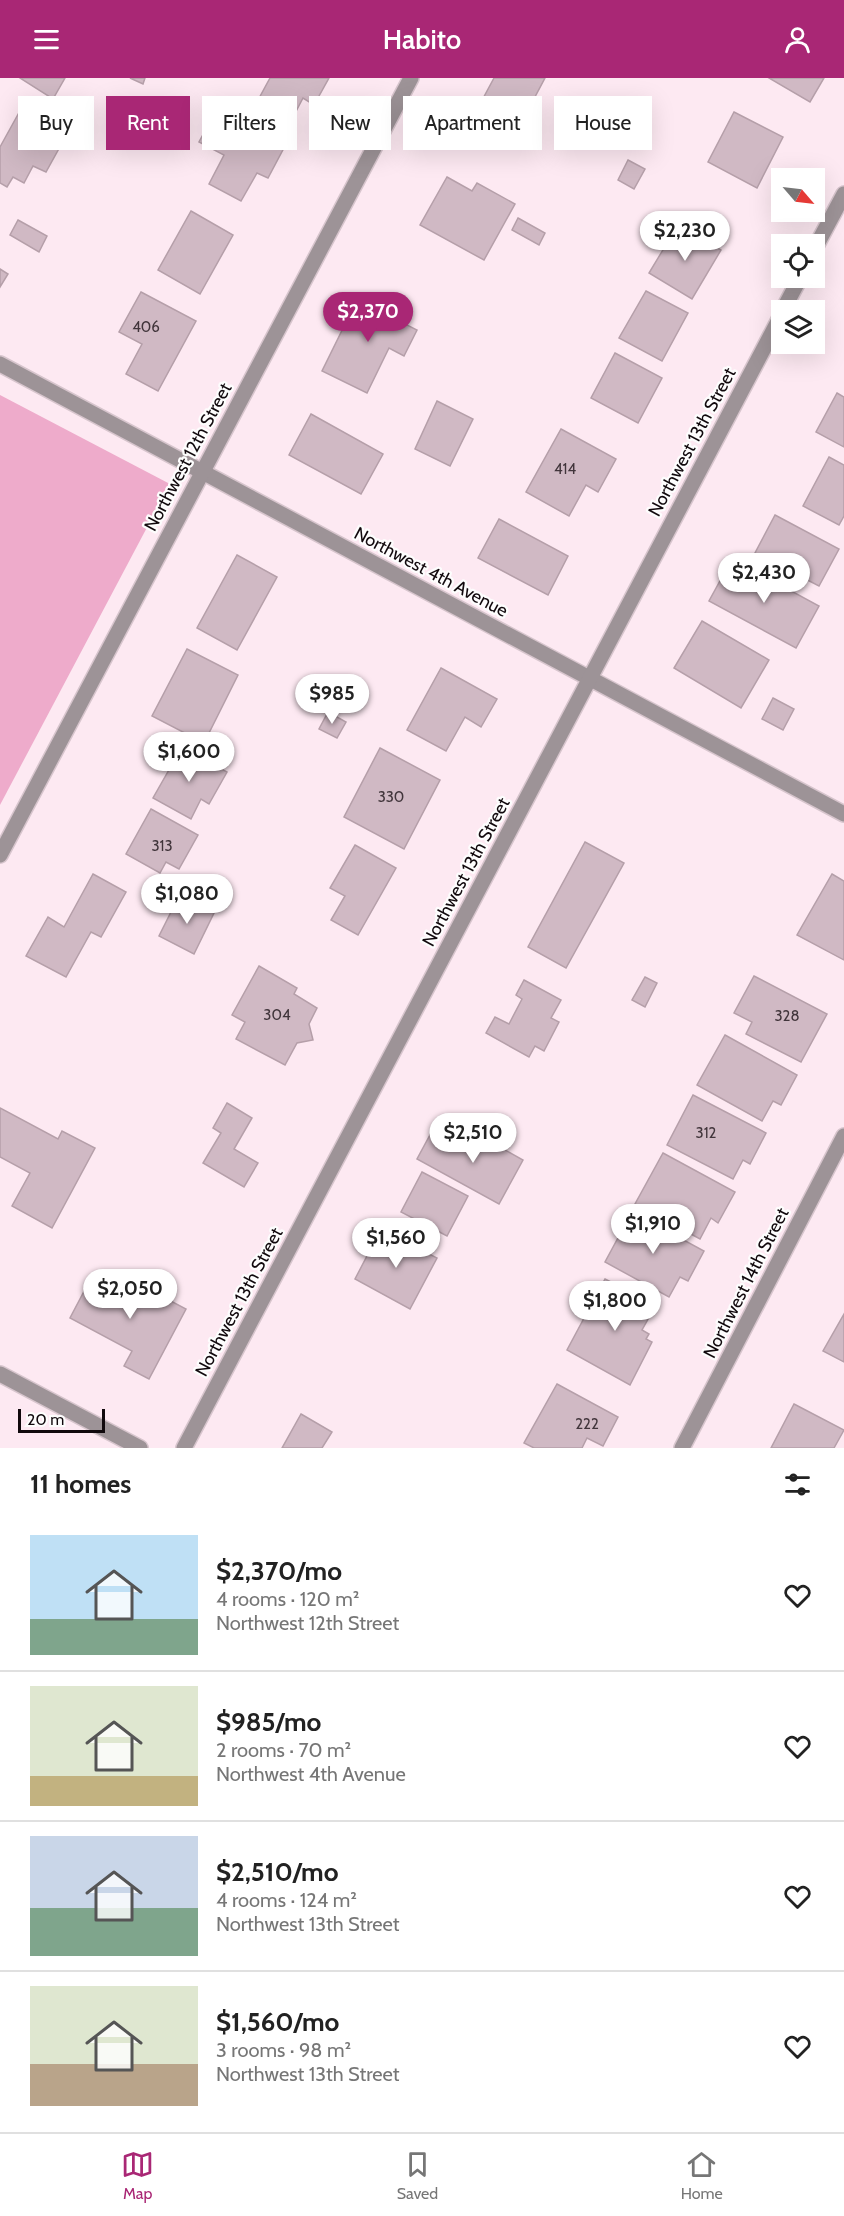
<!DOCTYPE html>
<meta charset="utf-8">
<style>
:root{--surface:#fff;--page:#f6f6f6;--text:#222;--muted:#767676;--line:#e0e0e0;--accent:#a92775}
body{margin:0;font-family:Cabin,sans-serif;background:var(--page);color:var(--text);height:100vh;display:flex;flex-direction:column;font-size:22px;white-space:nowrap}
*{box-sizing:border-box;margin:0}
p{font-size:20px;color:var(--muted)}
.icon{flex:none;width:33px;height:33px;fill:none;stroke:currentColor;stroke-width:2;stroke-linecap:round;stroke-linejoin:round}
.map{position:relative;height:1370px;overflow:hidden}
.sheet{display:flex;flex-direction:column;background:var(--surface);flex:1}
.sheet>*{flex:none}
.top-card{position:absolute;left:18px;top:18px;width:808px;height:54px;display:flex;gap:12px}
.needle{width:39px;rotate:118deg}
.tools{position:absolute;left:771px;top:90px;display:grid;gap:12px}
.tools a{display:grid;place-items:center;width:54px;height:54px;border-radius:0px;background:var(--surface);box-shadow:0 6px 24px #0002;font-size:30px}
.scale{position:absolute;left:18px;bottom:15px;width:87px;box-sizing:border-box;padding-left:6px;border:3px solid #11090d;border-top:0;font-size:16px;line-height:21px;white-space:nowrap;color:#11090d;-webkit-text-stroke:4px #fdfdfd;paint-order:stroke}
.price{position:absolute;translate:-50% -51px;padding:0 14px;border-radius:21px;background:#fff;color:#222;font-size:20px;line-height:39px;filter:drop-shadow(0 2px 3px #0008)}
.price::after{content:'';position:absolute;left:50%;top:36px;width:18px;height:14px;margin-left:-9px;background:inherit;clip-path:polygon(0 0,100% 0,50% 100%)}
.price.current{background:var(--accent);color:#fff}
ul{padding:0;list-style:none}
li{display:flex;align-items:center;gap:18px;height:150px;padding:0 30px}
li+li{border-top:2px solid var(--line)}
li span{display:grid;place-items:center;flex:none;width:168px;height:120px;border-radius:0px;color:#555}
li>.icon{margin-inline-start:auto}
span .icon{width:72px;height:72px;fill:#fffc;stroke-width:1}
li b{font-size:26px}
h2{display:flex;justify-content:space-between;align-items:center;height:72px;padding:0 30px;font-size:26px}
.tag{padding:0 21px;border-radius:0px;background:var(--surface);box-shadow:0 6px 24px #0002;font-size:21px;line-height:54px}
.tag.current{background:var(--accent);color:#fff}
header{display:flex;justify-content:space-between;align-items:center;height:78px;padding:0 30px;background:var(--accent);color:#fff;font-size:27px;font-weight:600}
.tabs{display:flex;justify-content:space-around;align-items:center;height:84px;border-top:2px solid var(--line);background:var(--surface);font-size:16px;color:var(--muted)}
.tabs a{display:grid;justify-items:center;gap:3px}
.tabs .current{color:var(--accent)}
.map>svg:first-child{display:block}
</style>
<header><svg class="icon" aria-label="menu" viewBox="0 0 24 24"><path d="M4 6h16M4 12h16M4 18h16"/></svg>Habito<svg class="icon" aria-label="person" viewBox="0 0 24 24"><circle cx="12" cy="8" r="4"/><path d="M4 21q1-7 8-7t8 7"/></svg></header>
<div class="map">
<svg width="844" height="1370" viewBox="0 0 844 1370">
<rect width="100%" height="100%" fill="#fde9f2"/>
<path fill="#eeabcb" d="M0,317L170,406L0,727Z"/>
<g fill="#d0b9c4" stroke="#b59fa9" stroke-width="1.5">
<path d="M20,0H65L53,21Z"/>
<path d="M130,0H145L143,6Z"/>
<path d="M270,0H329L314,27L303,20L291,43L257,24Z"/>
<path d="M494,0H545L519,49L479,28Z"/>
<path d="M769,0H824L810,24Z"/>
<path d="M21,31L67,56L46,94L33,88L24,105L13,99L7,109L0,105V69Z"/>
<path d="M734,34L783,59L757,110L708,84Z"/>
<path d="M212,40L236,53L242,42L286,66L268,100L257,95L241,123L209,106L224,77L199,64Z"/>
<path d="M628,82L645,91L634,111L618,102Z"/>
<path d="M447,99L472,113L477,105L515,126L484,182L420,147Z"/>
<path d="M191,133L233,157L200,216L158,192Z"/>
<path d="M518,140L545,155L539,167L512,152Z"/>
<path d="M18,142L47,158L39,174L10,157Z"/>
<path d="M678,147L721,172L692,221L649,195Z"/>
<path d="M0,191L8,196L0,209Z"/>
<path d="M646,213L688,235L662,283L619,260Z"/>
<path d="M141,214L196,243L158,313L126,296L142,266L119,254Z"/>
<path d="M358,220L382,232L388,220L408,230L401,244L417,252L404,278L389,270L367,315L322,293Z"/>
<path d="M615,275L662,300L638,345L591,320Z"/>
<path d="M837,315L844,319V369L816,354Z"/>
<path d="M437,323L473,341L450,388L415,371Z"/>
<path d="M311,336L383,376L361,416L289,377Z"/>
<path d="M561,351L616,381L598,414L586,407L569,438L526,414Z"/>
<path d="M829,379L844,387V438L839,447L803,428Z"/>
<path d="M775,437L839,471L819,508L755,475Z"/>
<path d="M499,441L568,478L548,517L478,480Z"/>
<path d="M237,477L277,499L237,572L197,550Z"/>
<path d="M732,481L819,528L796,570L709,523Z"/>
<path d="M702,543L769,582L741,630L674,590Z"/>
<path d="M187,571L238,597L204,665L152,638Z"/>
<path d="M441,590L497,621L481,649L465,639L446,673L407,652Z"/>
<path d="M773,620L794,631L783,652L762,641Z"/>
<path d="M328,634L346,644L337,660L319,651Z"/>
<path d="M182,669L227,694L209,726L201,721L191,741L153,720Z"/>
<path d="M380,670L440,702L404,771L344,739Z"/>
<path d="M151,731L198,757L179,791L166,784L160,795L126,776Z"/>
<path d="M585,764L624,785L566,890L528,869Z"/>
<path d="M355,767L396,790L358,857L331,842L345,818L330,810Z"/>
<path d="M93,796L126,814L101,859L91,854L66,899L26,878L48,839L64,849Z"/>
<path d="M832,796L844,803V882L797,857Z"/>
<path d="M179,818L214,835L194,876L159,858Z"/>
<path d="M259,888L297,910L294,916L317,930L309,946L313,962L297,965L285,987L236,961L245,944L232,937Z"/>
<path d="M754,898L827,936L801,984L746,956L752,944L734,935Z"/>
<path d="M645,899L657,905L645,929L632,922Z"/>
<path d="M524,902L561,922L551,940L559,944L544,973L535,968L529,979L486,955L495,939L509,946L522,921L516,917Z"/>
<path d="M725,957L797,997L781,1027L773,1023L762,1043L697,1007Z"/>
<path d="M693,1017L766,1055L750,1086L743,1082L733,1101L667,1067Z"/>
<path d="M227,1025L252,1040L234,1071L258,1085L244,1109L203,1085L221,1055L213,1050Z"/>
<path d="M0,1030L58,1061L62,1053L95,1070L52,1150L12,1128L30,1095L0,1079Z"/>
<path d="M471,1053L523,1082L499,1126L417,1081L431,1055L461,1072Z"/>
<path d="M663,1075L735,1114L718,1145L711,1140L700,1161L635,1126Z"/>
<path d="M422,1094L468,1118L447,1158L401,1134Z"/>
<path d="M632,1134L704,1173L688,1203L680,1199L669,1219L605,1184Z"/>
<path d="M381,1151L437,1180L410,1231L355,1201Z"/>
<path d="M116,1194L186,1231L149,1301L124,1288L132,1273L70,1240L91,1200L108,1210Z"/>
<path d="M605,1201L656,1227L642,1252L649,1256L646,1261L652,1264L630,1307L567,1272Z"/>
<path d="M844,1236V1284L823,1273Z"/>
<path d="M557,1306L618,1339L603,1368L587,1360L582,1370H534L524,1365Z"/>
<path d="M794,1326L844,1352L834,1370H771Z"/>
<path d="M301,1336L332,1354L322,1370H282Z"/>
</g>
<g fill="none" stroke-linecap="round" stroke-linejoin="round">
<defs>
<g id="street">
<path d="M814,172L844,116"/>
<path d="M783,232L800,200"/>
<path d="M0,286L844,736"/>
<path d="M0,777L411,0"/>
<path d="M0,1296L140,1370"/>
<path d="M184,1370L782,236"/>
<path d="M682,1370L844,1058"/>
</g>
</defs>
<use href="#street" stroke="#d7c5cd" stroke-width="18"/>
<use href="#street" stroke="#9d9397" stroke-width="15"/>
</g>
<g text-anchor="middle" stroke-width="4.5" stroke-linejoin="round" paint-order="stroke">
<g font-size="15" fill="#41353b">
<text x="146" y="254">406</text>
<text x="565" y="396">414</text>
<text x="391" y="724">330</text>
<text x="162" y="773">313</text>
<text x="277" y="942">304</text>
<text x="787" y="943">328</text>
<text x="706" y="1060">312</text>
<text x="587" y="1351">222</text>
</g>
<g font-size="18" fill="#11090d" stroke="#fdfdfd">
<text transform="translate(692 364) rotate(-62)" y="6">Northwest 13th Street</text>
<text transform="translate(188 379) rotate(-62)" y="6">Northwest 12th Street</text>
<text transform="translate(431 494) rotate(28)" y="6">Northwest 4th Avenue</text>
<text transform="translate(466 794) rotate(-62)" y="6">Northwest 13th Street</text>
<text transform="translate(746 1205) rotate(-63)" y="6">Northwest 14th Street</text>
<text transform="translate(239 1224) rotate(-62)" y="6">Northwest 13th Street</text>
</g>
</g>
</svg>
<div class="tools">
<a><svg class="needle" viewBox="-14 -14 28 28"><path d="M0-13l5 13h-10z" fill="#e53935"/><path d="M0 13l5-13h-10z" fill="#767676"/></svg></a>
<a><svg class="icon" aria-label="locate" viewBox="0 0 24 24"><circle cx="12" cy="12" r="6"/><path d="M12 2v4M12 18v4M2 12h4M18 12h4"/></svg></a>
<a><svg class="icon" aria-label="layers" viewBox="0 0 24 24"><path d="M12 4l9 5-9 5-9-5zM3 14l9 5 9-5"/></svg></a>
</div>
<div class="scale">20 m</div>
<b class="price" style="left:685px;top:184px">$2,230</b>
<b class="price current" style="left:368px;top:265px">$2,370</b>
<b class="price" style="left:764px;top:526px">$2,430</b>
<b class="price" style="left:332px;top:647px">$985</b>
<b class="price" style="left:189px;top:705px">$1,600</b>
<b class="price" style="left:187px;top:847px">$1,080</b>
<b class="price" style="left:473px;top:1086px">$2,510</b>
<b class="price" style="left:653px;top:1177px">$1,910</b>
<b class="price" style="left:396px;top:1191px">$1,560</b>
<b class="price" style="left:130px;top:1242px">$2,050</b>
<b class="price" style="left:615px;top:1254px">$1,800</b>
<div class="top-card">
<a class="tag">Buy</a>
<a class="tag current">Rent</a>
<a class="tag">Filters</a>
<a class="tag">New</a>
<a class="tag">Apartment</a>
<a class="tag">House</a>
</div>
</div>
<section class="sheet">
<h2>11 homes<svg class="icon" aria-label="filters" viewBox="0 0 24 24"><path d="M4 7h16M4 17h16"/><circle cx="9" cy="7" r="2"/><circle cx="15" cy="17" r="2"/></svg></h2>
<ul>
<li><span style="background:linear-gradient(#bfe0f5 70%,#7fa58c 0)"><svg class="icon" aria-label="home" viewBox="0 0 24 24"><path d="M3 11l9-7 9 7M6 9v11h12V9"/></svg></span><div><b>$2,370/mo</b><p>4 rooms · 120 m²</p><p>Northwest 12th Street</p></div><svg class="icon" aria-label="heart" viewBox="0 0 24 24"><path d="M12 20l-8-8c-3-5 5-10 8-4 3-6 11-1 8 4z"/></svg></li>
<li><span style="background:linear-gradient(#dfe7d0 75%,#c2b280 0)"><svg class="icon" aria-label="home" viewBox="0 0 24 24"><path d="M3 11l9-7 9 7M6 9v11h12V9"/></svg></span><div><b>$985/mo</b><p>2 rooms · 70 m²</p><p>Northwest 4th Avenue</p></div><svg class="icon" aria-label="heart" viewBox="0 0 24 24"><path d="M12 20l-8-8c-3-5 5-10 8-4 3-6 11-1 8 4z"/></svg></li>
<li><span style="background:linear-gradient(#c9d6e8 60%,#7fa58c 0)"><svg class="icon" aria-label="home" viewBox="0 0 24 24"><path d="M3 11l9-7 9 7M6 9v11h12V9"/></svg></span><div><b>$2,510/mo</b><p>4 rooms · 124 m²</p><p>Northwest 13th Street</p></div><svg class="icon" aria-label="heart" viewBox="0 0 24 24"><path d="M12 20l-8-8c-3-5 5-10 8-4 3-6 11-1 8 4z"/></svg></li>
<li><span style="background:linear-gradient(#dfe7d0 65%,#b9a48a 0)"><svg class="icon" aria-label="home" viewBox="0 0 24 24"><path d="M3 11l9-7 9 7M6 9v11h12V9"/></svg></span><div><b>$1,560/mo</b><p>3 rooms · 98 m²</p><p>Northwest 13th Street</p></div><svg class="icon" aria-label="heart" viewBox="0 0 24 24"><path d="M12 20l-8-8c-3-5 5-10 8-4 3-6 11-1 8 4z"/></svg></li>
</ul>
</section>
<nav class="tabs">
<a class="current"><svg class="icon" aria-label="map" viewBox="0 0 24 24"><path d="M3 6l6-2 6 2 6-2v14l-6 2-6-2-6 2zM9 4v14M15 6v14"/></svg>Map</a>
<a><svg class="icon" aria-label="saved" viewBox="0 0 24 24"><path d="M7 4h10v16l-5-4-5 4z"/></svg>Saved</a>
<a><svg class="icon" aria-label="home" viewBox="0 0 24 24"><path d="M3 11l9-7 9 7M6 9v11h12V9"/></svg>Home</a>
</nav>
